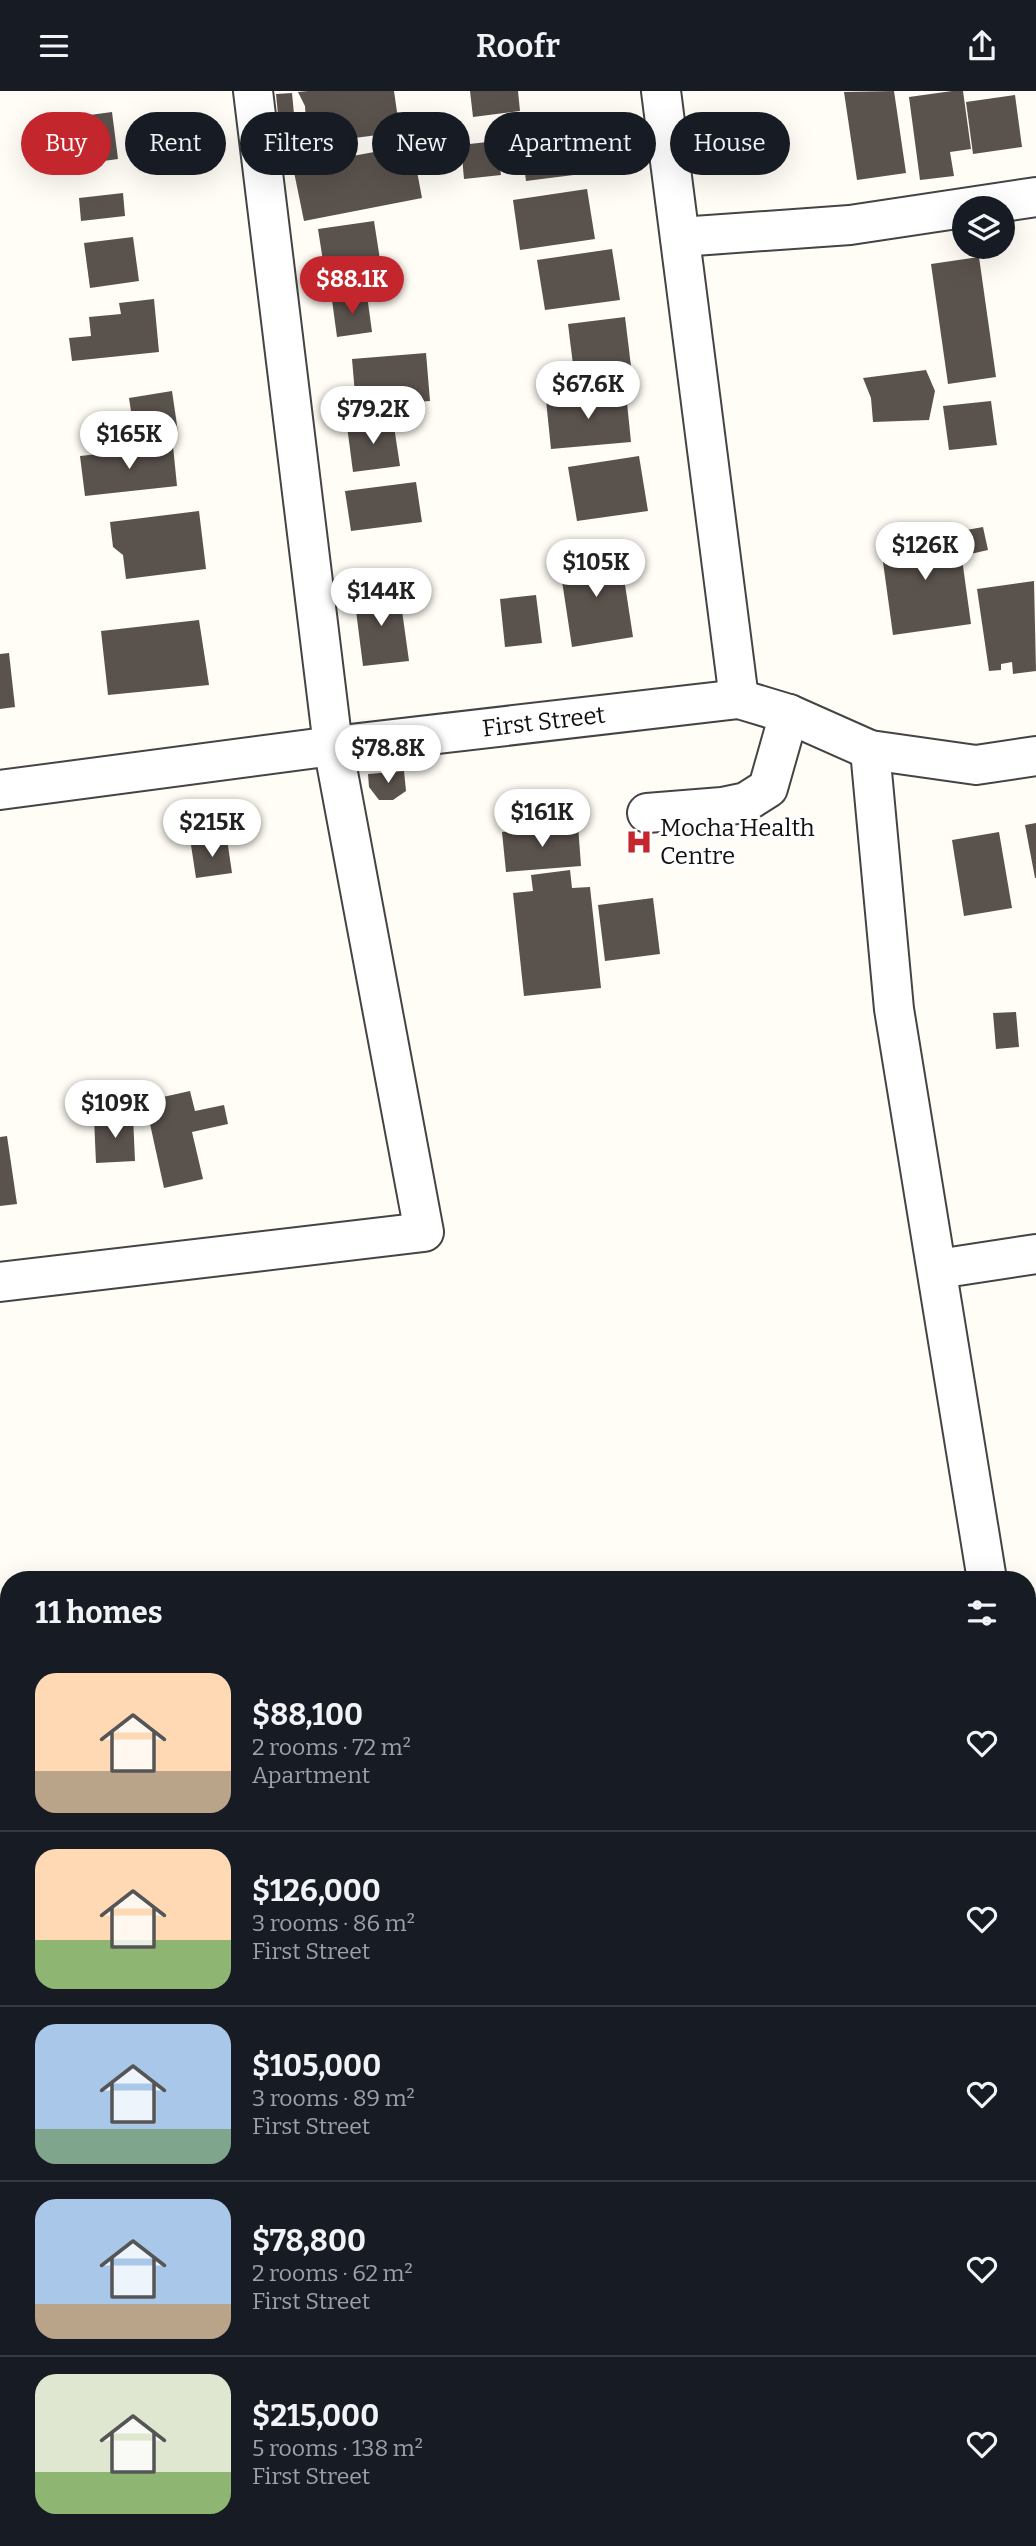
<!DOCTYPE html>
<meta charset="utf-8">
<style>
:root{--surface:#171b24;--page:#242831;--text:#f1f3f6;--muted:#9ea1a6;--line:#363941;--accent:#c4262e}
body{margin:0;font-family:Bitter,serif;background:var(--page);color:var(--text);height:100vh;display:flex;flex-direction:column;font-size:26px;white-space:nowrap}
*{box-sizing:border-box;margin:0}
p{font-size:23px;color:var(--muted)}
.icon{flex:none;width:38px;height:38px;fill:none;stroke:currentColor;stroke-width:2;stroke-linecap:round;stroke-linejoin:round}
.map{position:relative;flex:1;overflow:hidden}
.details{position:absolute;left:0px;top:1480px;width:1036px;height:975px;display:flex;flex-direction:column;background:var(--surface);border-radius:28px 28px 0 0;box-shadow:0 7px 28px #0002}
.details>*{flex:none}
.hud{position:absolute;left:21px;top:21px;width:994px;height:63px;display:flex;gap:14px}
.controls{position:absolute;left:952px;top:105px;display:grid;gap:14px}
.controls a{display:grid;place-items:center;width:63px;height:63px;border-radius:50%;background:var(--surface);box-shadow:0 7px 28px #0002;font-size:35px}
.price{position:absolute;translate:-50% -60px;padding:0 16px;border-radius:24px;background:#fff;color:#222;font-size:23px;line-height:46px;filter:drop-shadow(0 2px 4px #0008)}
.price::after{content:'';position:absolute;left:50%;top:42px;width:21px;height:16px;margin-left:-10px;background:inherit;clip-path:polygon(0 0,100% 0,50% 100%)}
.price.active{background:var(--accent);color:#fff}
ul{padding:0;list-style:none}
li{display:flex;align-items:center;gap:21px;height:175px;padding:0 35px}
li+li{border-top:2px solid var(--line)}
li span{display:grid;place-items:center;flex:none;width:196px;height:140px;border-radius:21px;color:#555}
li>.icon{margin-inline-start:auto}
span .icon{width:84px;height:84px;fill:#fffc;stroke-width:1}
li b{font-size:30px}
h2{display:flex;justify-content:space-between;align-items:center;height:84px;padding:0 35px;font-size:30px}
.tag{padding:0 24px;border-radius:32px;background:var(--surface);box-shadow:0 7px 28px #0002;font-size:24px;line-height:63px}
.tag.active{background:var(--accent);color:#fff}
header{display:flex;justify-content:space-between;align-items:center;height:91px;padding:0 35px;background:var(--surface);font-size:32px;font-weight:600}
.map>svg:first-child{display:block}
</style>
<header><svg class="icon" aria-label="menu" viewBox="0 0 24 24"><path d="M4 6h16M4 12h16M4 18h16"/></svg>Roofr<svg class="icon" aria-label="share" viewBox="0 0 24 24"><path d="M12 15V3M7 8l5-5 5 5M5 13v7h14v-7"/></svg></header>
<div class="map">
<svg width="1036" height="2455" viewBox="0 0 1036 2455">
<rect width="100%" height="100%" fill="#fffdf5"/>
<g fill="#5a524d">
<path d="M308,0H394L398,28L407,27L409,40L323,51L320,29L306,30L305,15L298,1Z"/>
<path d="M470,0H518L520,20L473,26Z"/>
<path d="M894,0L906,82L857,89L844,1Z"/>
<path d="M952,0H963L971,58L950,61L954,85L920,89L909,6Z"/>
<path d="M292,2L294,23L278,24L276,3Z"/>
<path d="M1015,4L1022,56L973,63L966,11Z"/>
<path d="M112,21L118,68L38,79L31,32Z"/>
<path d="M599,35L605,80L526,90L520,45Z"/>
<path d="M496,50L501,84L464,88L461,54Z"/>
<path d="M412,54L422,107L304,130L293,76Z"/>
<path d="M587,98L595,148L520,159L513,109Z"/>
<path d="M123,102L125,125L81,130L79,107Z"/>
<path d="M374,130L381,175L325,183L318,138Z"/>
<path d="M133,146L139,190L90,197L84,152Z"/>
<path d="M612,158L620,209L545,219L537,169Z"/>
<path d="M979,166L996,286L948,293L931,173Z"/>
<path d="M367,204L372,241L337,246L332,209Z"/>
<path d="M154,208L159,261L72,270L69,247L91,245L89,226L121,223L119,212Z"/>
<path d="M625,226L631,275L574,282L568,233Z"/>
<path d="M426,262L430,310L356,315L352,268Z"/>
<path d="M926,279L935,300L929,329L873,331L871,307L863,287Z"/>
<path d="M172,300L178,341L135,347L129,307Z"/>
<path d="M626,302L631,351L551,358L546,309Z"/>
<path d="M991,310L997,354L949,359L943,315Z"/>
<path d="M393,329L400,375L353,381L347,335Z"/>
<path d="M173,355L177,395L85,405L80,365Z"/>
<path d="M639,365L648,420L577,430L568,376Z"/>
<path d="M416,391L422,431L351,440L345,400Z"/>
<path d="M199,420L206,478L126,488L123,464L113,456L110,431Z"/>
<path d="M983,436L988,459L966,464L961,440Z"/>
<path d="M958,439L971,533L893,544L880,449Z"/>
<path d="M620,461L633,546L572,556L559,470Z"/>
<path d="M1034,490L1036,580L1013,583L1012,571L1001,573V579L989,580L977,498Z"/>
<path d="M399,498L409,570L363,575L354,504Z"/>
<path d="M536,504L542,552L505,556L500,508Z"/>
<path d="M199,529L209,594L108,604L101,540Z"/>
<path d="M9,562L15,616L0,618V563Z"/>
<path d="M404,680L406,700L393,709H379L369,696L368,683Z"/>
<path d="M1036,732V787H1035L1025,734Z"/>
<path d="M578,734L581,775L506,781L502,741Z"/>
<path d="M999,741L1012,817L964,825L952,749Z"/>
<path d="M227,748L232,782L196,787L191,754Z"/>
<path d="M570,779L572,797L590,796L601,897L524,905L513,802L533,800L531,784Z"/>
<path d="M653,807L660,863L605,870L598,814Z"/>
<path d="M1016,921L1019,956L996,958L993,922Z"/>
<path d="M190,1000L195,1020L224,1014L228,1033L192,1041L203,1088L164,1097L145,1010Z"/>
<path d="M133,1025L135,1070L96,1072L94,1027Z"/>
<path d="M7,1045L17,1113L0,1115V1046Z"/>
</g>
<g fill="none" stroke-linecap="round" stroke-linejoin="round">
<defs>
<g id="minor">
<path d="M661,0L739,608"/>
<path d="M680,146L850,134L1036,106"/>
<path d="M870,659L894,918L987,1489"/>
<path id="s1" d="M0,699L333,655L739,608L789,623L870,659L976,674L1036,665"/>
<path d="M647,722L722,716L746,711L768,697L789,623"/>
<path d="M938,1178L1036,1163"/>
<path d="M0,1191L424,1141L333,655L253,0"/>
<path d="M1027,1681L1036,1690"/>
</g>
</defs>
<use href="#minor" stroke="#444" stroke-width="42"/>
<path stroke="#333" stroke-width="4.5" stroke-dasharray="7 3.5" stroke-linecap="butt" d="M0,1835L9,1834"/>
<use href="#minor" stroke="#fff" stroke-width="38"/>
</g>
<defs>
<symbol id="hospital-bare" viewBox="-9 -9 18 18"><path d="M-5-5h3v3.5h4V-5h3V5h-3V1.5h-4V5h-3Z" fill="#c4262e" stroke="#fff" stroke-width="2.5" paint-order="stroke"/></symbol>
</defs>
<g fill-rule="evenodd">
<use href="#hospital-bare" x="620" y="732" width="38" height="38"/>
</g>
<g text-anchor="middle" stroke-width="7" stroke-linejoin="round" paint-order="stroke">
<g font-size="24" fill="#111" stroke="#fff">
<text dy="8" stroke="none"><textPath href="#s1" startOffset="548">First Street</textPath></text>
</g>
<g font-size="24" fill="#111" stroke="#fff" text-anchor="start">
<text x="660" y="745">Mocha Health<tspan x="660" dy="28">Centre</tspan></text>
</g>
</g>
</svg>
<div class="controls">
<a><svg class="icon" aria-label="layers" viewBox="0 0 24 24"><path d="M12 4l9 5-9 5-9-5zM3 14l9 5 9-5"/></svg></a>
</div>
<b class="price active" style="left:352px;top:225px">$88.1K</b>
<b class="price" style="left:588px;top:330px">$67.6K</b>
<b class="price" style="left:373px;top:355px">$79.2K</b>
<b class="price" style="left:129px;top:380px">$165K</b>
<b class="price" style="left:925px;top:491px">$126K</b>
<b class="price" style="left:596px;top:508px">$105K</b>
<b class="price" style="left:381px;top:537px">$144K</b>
<b class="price" style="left:388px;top:694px">$78.8K</b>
<b class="price" style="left:542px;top:758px">$161K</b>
<b class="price" style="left:212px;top:768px">$215K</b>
<b class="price" style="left:115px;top:1049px">$109K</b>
<div class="hud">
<a class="tag active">Buy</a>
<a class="tag">Rent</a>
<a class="tag">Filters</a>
<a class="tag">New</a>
<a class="tag">Apartment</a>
<a class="tag">House</a>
</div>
<section class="details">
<h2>11 homes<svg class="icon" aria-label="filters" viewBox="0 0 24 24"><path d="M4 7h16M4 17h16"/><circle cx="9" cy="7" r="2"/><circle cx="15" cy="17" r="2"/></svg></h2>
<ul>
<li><span style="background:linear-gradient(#ffd9b3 70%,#b9a48a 0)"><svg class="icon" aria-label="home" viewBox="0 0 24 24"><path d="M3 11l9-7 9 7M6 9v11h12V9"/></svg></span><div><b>$88,100</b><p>2 rooms · 72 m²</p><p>Apartment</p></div><svg class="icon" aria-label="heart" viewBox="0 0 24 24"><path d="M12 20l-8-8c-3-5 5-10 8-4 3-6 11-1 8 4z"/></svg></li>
<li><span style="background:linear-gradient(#ffd9b3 65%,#8fb573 0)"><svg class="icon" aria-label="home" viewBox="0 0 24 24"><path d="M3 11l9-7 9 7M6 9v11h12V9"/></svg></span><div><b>$126,000</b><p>3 rooms · 86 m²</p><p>First Street</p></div><svg class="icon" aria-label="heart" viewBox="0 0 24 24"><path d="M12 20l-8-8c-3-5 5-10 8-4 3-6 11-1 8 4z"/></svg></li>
<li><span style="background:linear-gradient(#a9c7e8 75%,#7fa58c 0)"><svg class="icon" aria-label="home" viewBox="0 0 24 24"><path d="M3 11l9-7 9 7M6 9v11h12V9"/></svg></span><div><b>$105,000</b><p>3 rooms · 89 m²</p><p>First Street</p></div><svg class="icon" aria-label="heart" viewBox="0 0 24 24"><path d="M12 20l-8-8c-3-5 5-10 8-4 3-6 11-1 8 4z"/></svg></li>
<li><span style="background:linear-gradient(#a9c7e8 75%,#b9a48a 0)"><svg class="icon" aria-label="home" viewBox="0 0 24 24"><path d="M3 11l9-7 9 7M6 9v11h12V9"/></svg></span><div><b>$78,800</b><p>2 rooms · 62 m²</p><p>First Street</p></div><svg class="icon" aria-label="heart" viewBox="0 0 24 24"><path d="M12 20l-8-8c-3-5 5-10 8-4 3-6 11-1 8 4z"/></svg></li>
<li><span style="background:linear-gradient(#dfe7d0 70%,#8fb573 0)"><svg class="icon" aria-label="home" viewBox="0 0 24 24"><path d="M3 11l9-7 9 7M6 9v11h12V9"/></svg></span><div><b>$215,000</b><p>5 rooms · 138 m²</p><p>First Street</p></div><svg class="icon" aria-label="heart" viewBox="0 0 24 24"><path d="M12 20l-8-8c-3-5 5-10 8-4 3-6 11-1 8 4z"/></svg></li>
</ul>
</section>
</div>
